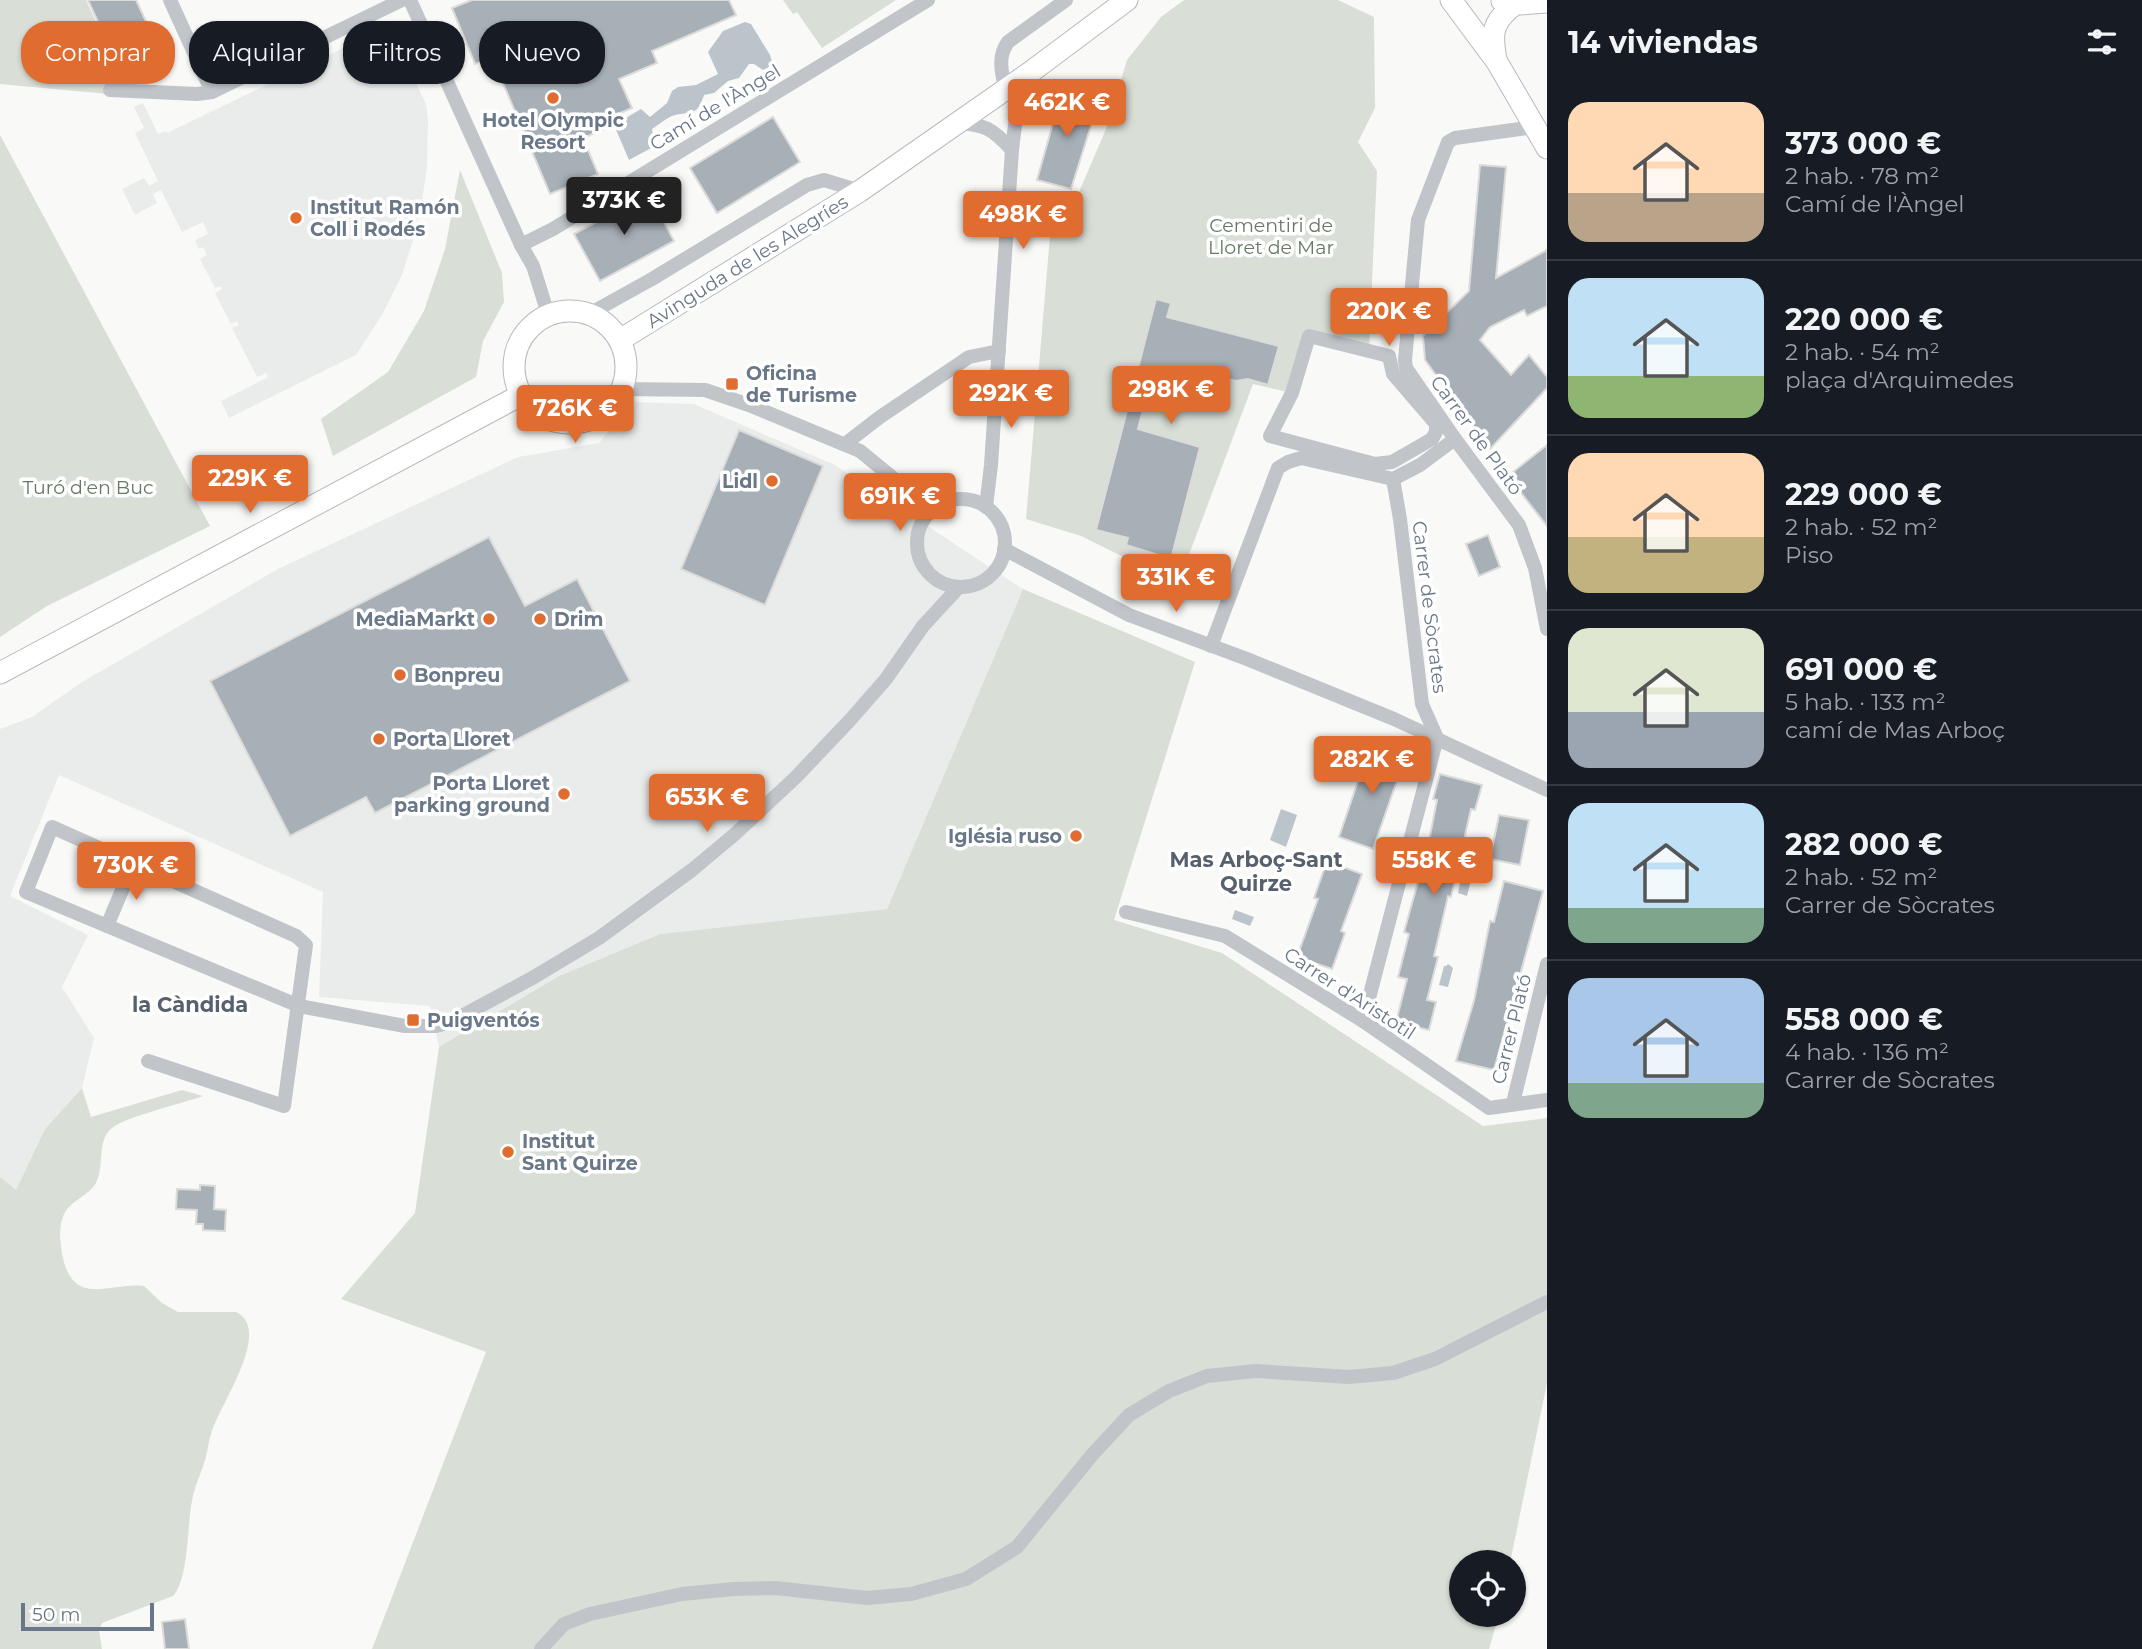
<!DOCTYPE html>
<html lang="es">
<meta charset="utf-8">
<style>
:root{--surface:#171b24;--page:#242831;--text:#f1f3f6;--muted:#9ea1a6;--line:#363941;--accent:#e16c30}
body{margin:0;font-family:Montserrat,sans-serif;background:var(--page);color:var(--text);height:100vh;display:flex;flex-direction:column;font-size:26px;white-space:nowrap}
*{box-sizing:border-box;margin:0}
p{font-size:23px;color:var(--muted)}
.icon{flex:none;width:38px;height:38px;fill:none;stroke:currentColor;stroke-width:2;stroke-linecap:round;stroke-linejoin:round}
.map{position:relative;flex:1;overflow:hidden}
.panel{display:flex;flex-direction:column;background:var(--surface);width:595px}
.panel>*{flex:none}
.top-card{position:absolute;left:21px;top:21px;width:665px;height:63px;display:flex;gap:14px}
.controls{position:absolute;left:1449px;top:1550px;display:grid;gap:14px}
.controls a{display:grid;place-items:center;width:77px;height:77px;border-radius:50%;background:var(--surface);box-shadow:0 2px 5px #0004;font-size:35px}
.scale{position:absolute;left:21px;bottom:18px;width:133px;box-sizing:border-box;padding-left:7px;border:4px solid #697788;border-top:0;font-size:19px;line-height:24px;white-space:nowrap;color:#697788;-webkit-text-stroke:5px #fff;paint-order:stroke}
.price{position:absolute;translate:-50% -60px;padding:0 16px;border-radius:7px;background:var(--accent);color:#fff;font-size:23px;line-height:46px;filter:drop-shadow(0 2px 4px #0008)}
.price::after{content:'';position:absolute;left:50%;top:42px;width:21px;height:16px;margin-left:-10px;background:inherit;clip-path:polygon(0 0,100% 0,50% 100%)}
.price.on{background:#222;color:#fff}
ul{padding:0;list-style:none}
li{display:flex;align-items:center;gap:21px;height:175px;padding:0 21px}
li+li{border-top:2px solid var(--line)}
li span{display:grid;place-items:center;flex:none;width:196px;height:140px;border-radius:21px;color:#555}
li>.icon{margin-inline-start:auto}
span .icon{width:84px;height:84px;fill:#fffc;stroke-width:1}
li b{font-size:30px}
h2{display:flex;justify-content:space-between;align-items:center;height:84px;padding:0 21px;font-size:30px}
.tag{padding:0 24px;border-radius:28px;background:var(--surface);box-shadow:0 2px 5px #0004;font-size:24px;line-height:63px}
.tag.on{background:var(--accent);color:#fff}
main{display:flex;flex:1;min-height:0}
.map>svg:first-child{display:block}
</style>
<main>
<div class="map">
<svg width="1547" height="1649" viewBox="0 0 1547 1649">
<rect width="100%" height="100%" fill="#f9faf7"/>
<g fill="#eaeceb">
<path d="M389,26L426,104L428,120L427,168L422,201L414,237L402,275L382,315L356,355L229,418L221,401L268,377L266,373L257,377L232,328L239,325L237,321L231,324L215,293L222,289L220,286L215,288L200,259L207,255L203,247L199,249L195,240L208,234L203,222L182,232L161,190L153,194L157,203L135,215L122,189L144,178L149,186L158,181L135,133L144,128L134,107L143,103L158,134L166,131L167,133Z"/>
<path d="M633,402L694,404L835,465L1023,589L887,909L660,934L559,976L439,1047L430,1006L319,997L323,892L59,775L10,896L88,935L62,987L94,1038L82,1088L45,1129L16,1191L0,1177V729L32,717L82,682L278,569L518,457L599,443Z"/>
</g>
<g fill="#d9ded7">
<path d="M0,0H86L130,96L0,84Z"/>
<path d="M783,0H896L822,48L797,12L793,14Z"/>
<path d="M1184,0H1338L1374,17L1375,108L1358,142L1377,171L1369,350L1309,336L1292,393L1253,384L1178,584L1081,536L1026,519L1050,236L1070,213L1106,129L1127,60L1161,17Z"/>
<path d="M0,135L210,526L47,606L0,637Z"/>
<path d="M460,170L502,273L504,302L483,341L476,377L333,456L321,419L388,372L424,311L445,249Z"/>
<path d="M1023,589L1195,662L1114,920L1222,953L1483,1126L1547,1118V1383L1510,1563H1461V1615H1499L1489,1649H372L486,1352L341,1299L415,1213L439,1047L559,976L660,934L887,909Z"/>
<path d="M82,1088L91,1117L182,1090L203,1096C184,1103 125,1117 112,1128C96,1141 105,1166 96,1183C89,1195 73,1200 65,1212C58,1225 60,1240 62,1254C73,1309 109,1282 144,1286L162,1303L178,1312H236C274,1330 218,1407 211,1434C208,1442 208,1451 205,1460C201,1474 194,1487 192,1501C187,1525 189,1579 173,1596L102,1623L99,1631L102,1649H0V1177L16,1190L45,1129Z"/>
</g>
<g fill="#bbc4ca">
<path d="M745,22L751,24L770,55L772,61L768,68L763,70L754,64H749L739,78L728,81L714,93L704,95C696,119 691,110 672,116C665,119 658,125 652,129L655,146L629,160L614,125L641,109L650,117L667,103L672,91L678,87L696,85L718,74L708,52L723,31Z"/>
<path d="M1281,809L1297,815L1286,847L1270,840Z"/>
<path d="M1462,874L1472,876L1467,896L1458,893Z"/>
<path d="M1235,910L1254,917L1250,926L1232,919Z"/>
<path d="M1448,964L1453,968L1448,987L1439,985L1444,966H1446Z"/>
</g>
<g fill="#a7afb7" stroke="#dbdbda" stroke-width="2">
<path d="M88,0H136L163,58L123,76Z"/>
<path d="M472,0H729L736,15L652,51L657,63L619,79L632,108L606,119L609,127L583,138L598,174L550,194L492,57L475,64L452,8Z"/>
<path d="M1062,91L1099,100L1071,189L1037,180Z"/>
<path d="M773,117L800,162L717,213L690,168Z"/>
<path d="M1480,165L1506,167L1496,278L1547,250V306L1527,316L1524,310L1490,327L1480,340L1511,375L1529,355L1547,377V388L1490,449L1425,360L1423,336L1469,291Z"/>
<path d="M649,194L674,241L600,281L574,234Z"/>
<path d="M1156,299L1171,303L1167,317L1279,346L1268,385L1248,379L1236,381L1216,376L1207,407L1148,390L1138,429L1200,447L1171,559L1126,545L1128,538L1096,530Z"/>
<path d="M739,430L823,466L765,605L681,569Z"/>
<path d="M1547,445V526L1508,476Z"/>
<path d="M1488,535L1500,567L1479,576L1466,544Z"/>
<path d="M489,537L525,606L577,579L630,681L375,813L366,797L290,836L210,681Z"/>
<path d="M1371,743L1406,755L1373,849L1339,837Z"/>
<path d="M1440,774L1482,785L1475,810L1471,809L1451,897L1448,896L1434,956L1438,957L1427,1000L1436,1002L1429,1030L1396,1022L1407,979L1398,977L1409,934L1404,932L1428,846L1437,800L1433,799Z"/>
<path d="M1499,815L1529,820L1520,865L1490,859Z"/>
<path d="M1327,861L1362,874L1341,931L1345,933L1332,969L1297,957L1318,899L1314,898Z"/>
<path d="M1504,881L1543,891L1494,1070L1456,1061L1474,1001L1490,921L1494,922Z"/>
<path d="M200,1185L215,1186L214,1209L226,1210L225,1231L203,1230V1224H196L197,1210L176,1209L177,1189L200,1190Z"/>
<path d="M185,1619L189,1649H165L162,1622Z"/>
</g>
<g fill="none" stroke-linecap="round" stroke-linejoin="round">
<defs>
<g id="secondary">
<path d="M1451,0L1497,62L1547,148"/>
<path d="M1502,1L1521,4L1547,2"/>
<path d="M1496,60C1491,32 1492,22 1515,4"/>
<circle cx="570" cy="367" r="56"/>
<path d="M620,340L860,191L1032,71L1127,0"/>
<path d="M0,673L521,395"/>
</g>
</defs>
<use href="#secondary" stroke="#b6bac0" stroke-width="23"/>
<g stroke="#c1c5ca" stroke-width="14">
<path d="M170,0L212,92"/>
<path d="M410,0L521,245L533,266L548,314"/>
<path d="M1005,89C1002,72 997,57 1008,42L1066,0"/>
<path d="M110,90L197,94L212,92L402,0"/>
<path d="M956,123C985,124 993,129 1012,150"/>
<path d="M1534,127L1455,138L1448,142L1418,220L1405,360L1406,368L1455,439L1519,525L1535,568L1547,629"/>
<path d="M521,245L553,229L928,0"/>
<path d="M589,314L652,279L807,185L824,180L860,191"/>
<path d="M1309,336L1389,356L1393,374L1436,424V432L1432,439L1392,462L1375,464L1270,436L1292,393Z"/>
<path d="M622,389L705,390L749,405L860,451L932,510"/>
<path d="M845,444L880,417L969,357L999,351"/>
<circle cx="961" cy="543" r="44"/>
<path d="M986,507L991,465L1012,150L1017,108L1032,71"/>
<path d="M1004,549L1129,615L1247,659L1394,719L1547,790"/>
<path d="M1211,646L1278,468L1288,462L1301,458L1393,479L1420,465L1455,439"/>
<path d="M1126,912L1225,936L1363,1021L1489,1108L1547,1100"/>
<path d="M107,926L133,864"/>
<path d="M1363,1021L1437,738L1422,704L1400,519L1393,479"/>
<path d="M148,1061L284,1106L306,945L296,936L52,827L26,892L299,1006L405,1026H436L451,1022L534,977L599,938L692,870L735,834L796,777L851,719L886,679L923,626L959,587"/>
<path d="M1513,1103L1547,964"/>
<path d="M541,1649L564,1624L590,1614L682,1594L734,1589L775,1588L867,1598L911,1594L966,1579L1017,1547L1092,1455L1129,1415L1169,1391L1207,1376L1256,1371L1349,1377L1393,1373L1435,1359L1547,1302"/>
</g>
<use href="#secondary" stroke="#fff" stroke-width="21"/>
</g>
<g fill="#e16c30" stroke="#fff" stroke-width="2.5">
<circle cx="553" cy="98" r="7"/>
<circle cx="296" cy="218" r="7"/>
<rect x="725" y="377" width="14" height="14" rx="3.5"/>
<circle cx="772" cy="481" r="7"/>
<circle cx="489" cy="619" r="7"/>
<circle cx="540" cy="619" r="7"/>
<circle cx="400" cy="675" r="7"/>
<circle cx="379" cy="739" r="7"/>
<circle cx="564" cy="794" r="7"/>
<circle cx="1076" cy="836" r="7"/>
<rect x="406" y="1013" width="14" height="14" rx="3.5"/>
<circle cx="508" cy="1152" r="7"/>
</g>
<g text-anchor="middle" stroke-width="7" stroke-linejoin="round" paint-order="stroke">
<g font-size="19" fill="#697788" stroke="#fff">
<text transform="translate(715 107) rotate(-31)" y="7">Camí de l'Àngel</text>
<text transform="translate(747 261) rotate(-32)" y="7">Avinguda de les Alegríes</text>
<text transform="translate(1477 435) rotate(54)" y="7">Carrer de Plató</text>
<text transform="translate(1430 607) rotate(83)" y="7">Carrer de Sòcrates</text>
<text transform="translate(1350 993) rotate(33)" y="7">Carrer d'Aristotil</text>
<text transform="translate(1511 1029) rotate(-76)" y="7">Carrer Plató</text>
</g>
<g font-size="19" font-weight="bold" fill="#697788" stroke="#fff" text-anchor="start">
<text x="553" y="127" text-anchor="middle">Hotel Olympic<tspan x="553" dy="22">Resort</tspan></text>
<text x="310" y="214">Institut Ramón<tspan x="310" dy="22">Coll i Rodés</tspan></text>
<text x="746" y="380">Oficina<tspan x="746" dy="22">de Turisme</tspan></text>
<text x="758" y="488" text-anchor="end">Lidl</text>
<text x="475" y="626" text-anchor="end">MediaMarkt</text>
<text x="554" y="626">Drim</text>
<text x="414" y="682">Bonpreu</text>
<text x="393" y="746">Porta Lloret</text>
<text x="550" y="790" text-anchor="end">Porta Lloret<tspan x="550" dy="22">parking ground</tspan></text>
<text x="1062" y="843" text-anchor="end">Iglésia ruso</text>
<text x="427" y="1027">Puigventós</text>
<text x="522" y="1148">Institut<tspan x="522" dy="22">Sant Quirze</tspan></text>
</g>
<g font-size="19" fill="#667a64" stroke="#fff">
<text x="1271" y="232">Cementiri de<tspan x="1271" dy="22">Lloret de Mar</tspan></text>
<text x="88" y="494">Turó d'en Buc</text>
</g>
<g font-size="21" font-weight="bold" fill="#57616d" stroke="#fff">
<text x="1256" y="867">Mas Arboç-Sant<tspan x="1256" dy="24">Quirze</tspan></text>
<text x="190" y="1012">la Càndida</text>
</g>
</g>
</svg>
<div class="controls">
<a><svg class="icon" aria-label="locate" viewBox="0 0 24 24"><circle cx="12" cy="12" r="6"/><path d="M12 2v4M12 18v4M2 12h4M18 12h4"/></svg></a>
</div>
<div class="scale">50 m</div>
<b class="price" style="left:1067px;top:139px">462K €</b>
<b class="price on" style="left:624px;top:237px">373K €</b>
<b class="price" style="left:1023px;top:251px">498K €</b>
<b class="price" style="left:1389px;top:348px">220K €</b>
<b class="price" style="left:1171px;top:426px">298K €</b>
<b class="price" style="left:1011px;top:430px">292K €</b>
<b class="price" style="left:575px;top:445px">726K €</b>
<b class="price" style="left:250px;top:515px">229K €</b>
<b class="price" style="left:900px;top:533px">691K €</b>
<b class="price" style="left:1176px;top:614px">331K €</b>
<b class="price" style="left:1372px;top:796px">282K €</b>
<b class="price" style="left:707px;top:834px">653K €</b>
<b class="price" style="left:1434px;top:897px">558K €</b>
<b class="price" style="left:136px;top:902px">730K €</b>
<div class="top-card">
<a class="tag on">Comprar</a>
<a class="tag">Alquilar</a>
<a class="tag">Filtros</a>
<a class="tag">Nuevo</a>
</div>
</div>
<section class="panel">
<h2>14 viviendas<svg class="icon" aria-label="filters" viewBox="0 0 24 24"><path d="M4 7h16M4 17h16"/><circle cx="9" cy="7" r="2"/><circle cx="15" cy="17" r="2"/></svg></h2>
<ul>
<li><span style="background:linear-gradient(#ffd9b3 65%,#b9a48a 0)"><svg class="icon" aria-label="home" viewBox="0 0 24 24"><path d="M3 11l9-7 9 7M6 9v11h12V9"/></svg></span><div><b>373 000 €</b><p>2 hab. · 78 m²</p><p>Camí de l'Àngel</p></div></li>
<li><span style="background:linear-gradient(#bfe0f5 70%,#8fb573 0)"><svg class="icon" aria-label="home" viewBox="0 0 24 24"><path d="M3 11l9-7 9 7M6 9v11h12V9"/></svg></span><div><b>220 000 €</b><p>2 hab. · 54 m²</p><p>plaça d'Arquimedes</p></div></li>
<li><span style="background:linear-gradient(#ffd9b3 60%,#c2b280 0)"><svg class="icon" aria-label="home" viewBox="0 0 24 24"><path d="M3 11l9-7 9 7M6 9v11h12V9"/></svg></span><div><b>229 000 €</b><p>2 hab. · 52 m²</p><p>Piso</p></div></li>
<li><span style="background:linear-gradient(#dfe7d0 60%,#9aa5b1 0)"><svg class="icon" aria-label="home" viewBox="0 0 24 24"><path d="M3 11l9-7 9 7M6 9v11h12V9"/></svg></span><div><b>691 000 €</b><p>5 hab. · 133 m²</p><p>camí de Mas Arboç</p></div></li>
<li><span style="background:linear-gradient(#bfe0f5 75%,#7fa58c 0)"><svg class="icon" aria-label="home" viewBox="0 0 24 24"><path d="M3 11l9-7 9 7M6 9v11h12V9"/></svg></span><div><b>282 000 €</b><p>2 hab. · 52 m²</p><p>Carrer de Sòcrates</p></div></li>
<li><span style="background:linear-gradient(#a9c7e8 75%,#7fa58c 0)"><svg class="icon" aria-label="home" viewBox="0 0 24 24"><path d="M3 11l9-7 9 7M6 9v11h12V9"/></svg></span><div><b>558 000 €</b><p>4 hab. · 136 m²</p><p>Carrer de Sòcrates</p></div></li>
</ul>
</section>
</main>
